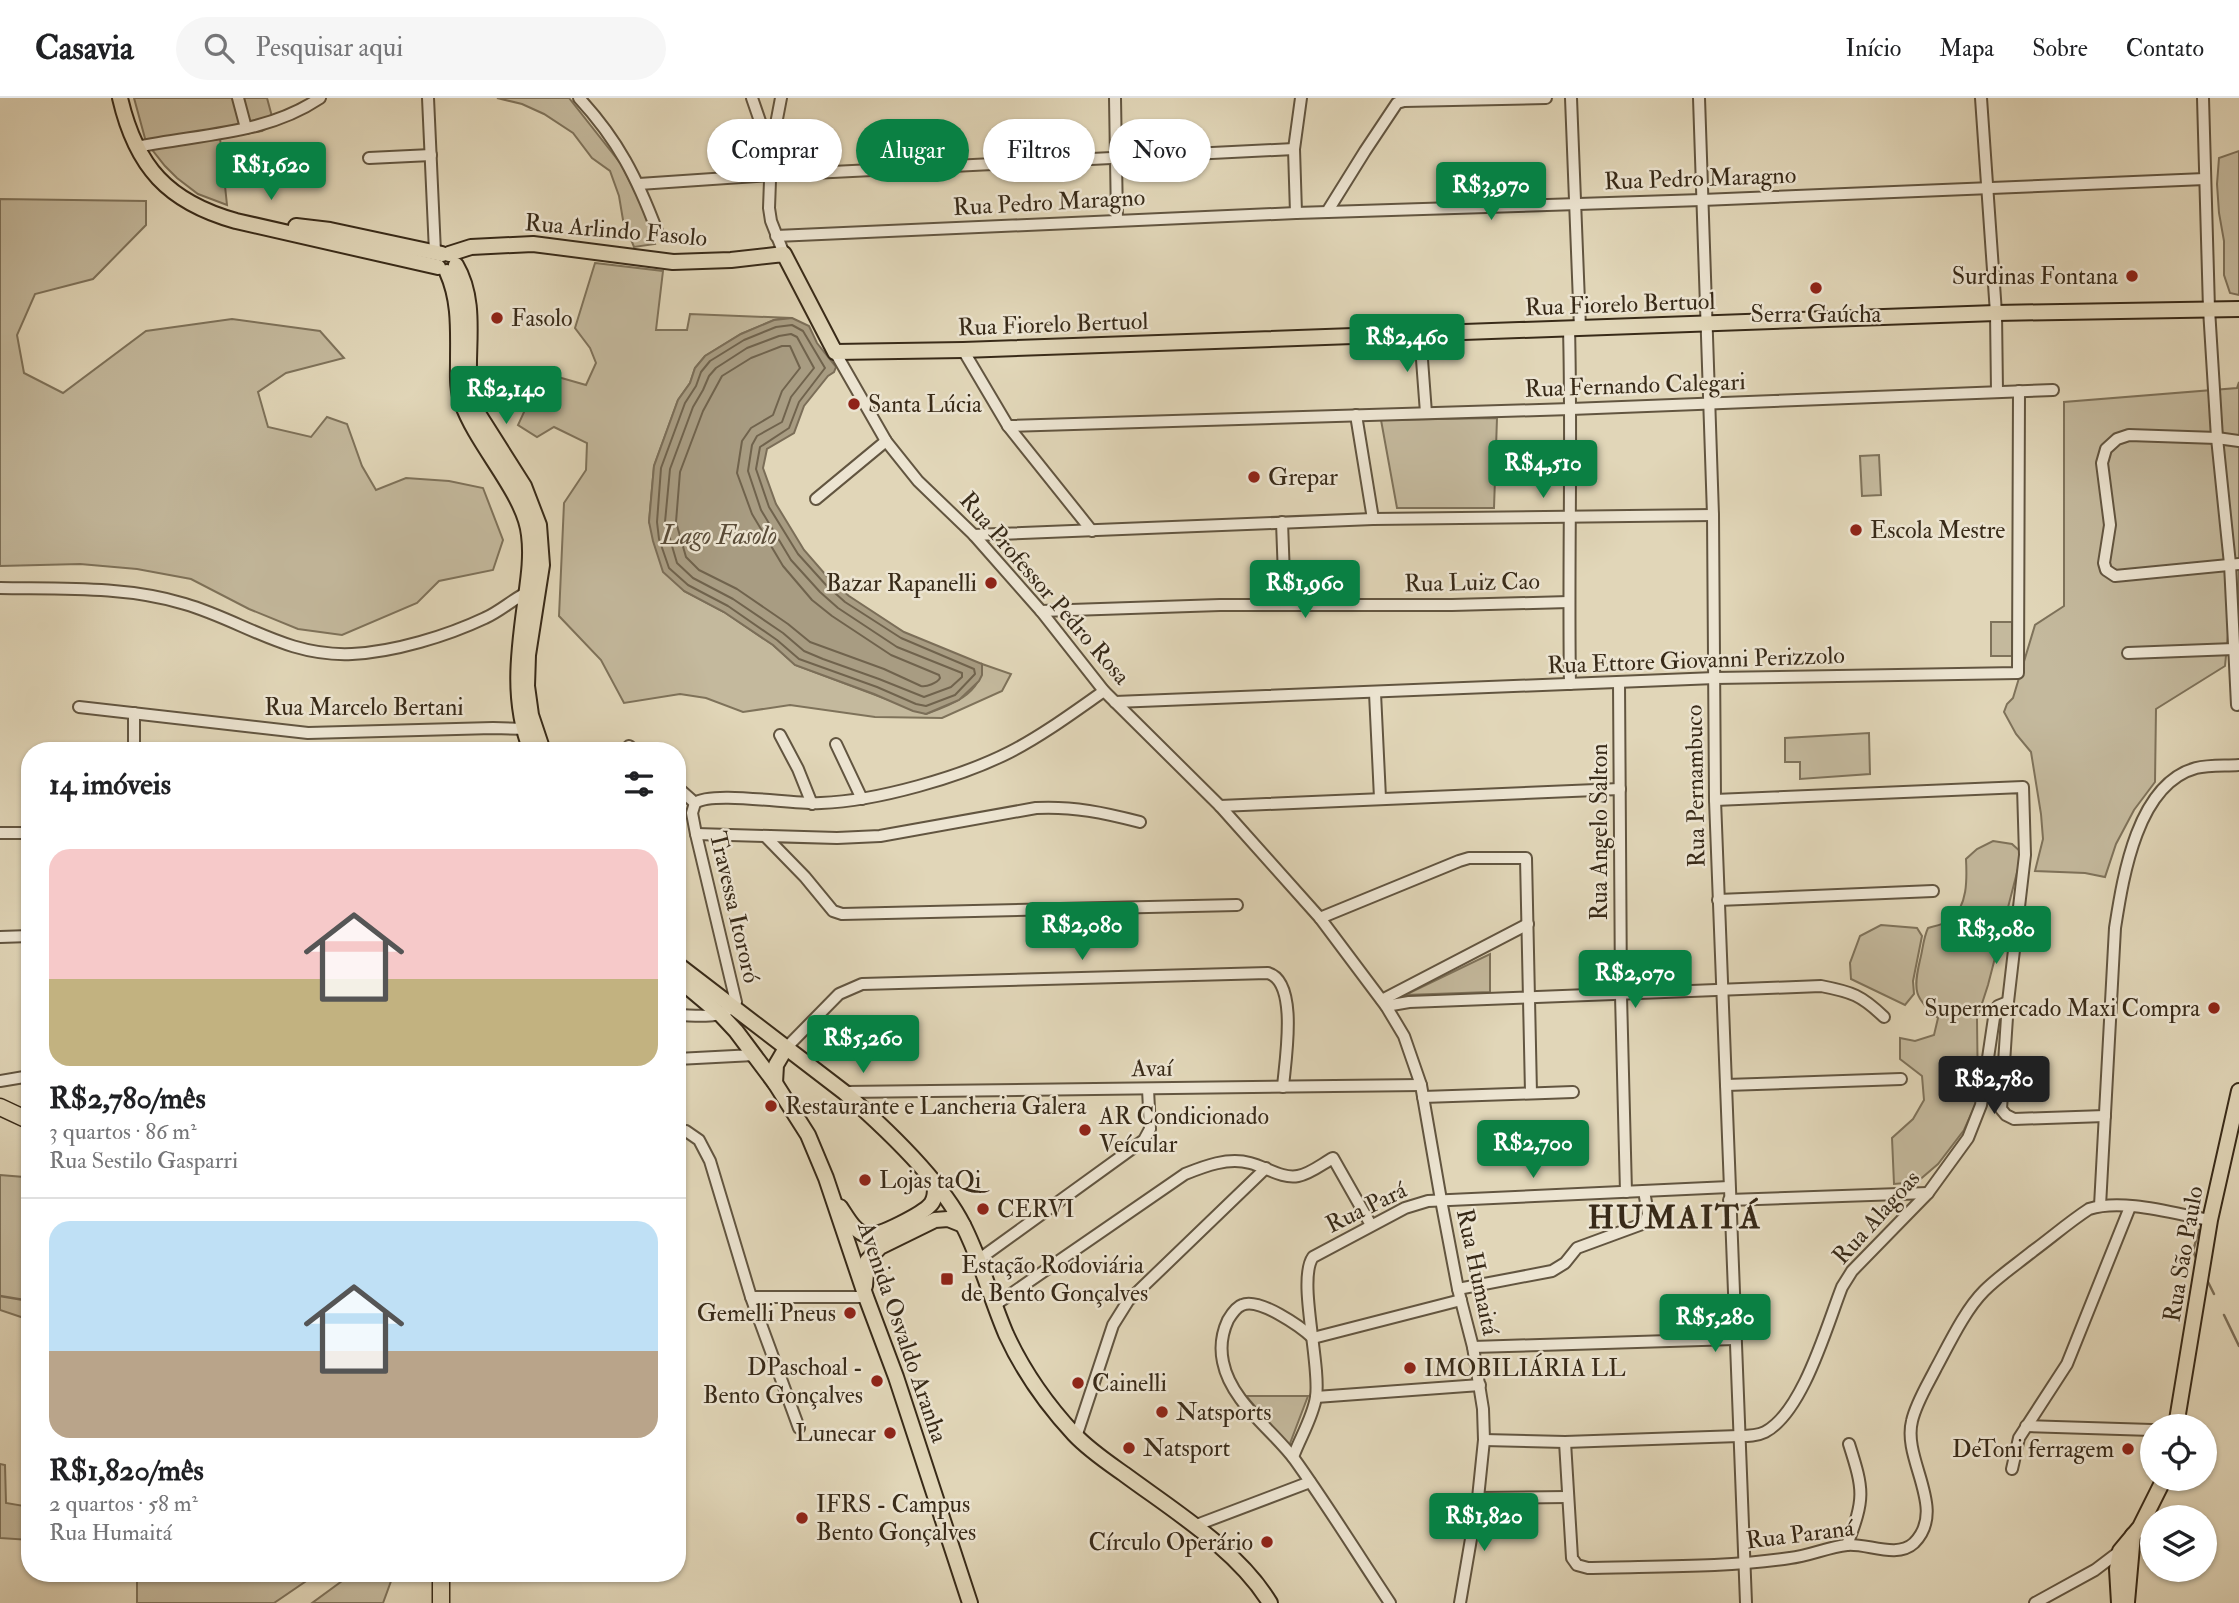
<!DOCTYPE html>
<html lang="pt">
<meta charset="utf-8">
<style>
:root{--surface:#fff;--page:#f6f6f6;--text:#202124;--muted:#757577;--line:#e0e0e0;--accent:#0b8043}
body{margin:0;font-family:"IM FELL Double Pica",serif;background:var(--page);color:var(--text);height:100vh;display:flex;flex-direction:column;font-size:26px;white-space:nowrap}
*{box-sizing:border-box;margin:0}
p{font-size:23px;color:var(--muted)}
.icon{flex:none;width:38px;height:38px;fill:none;stroke:currentColor;stroke-width:2;stroke-linecap:round;stroke-linejoin:round}
.map{position:relative;flex:1;overflow:hidden}
.side{position:absolute;left:21px;top:644px;width:665px;height:840px;display:flex;flex-direction:column;background:var(--surface);border-radius:28px;box-shadow:0 2px 5px #0004}
.side>*{flex:none}
.top-card{position:absolute;left:707px;top:21px;width:665px;height:63px;display:flex;gap:14px}
.controls{position:absolute;left:2140px;top:1316px;display:grid;gap:14px}
.controls a{display:grid;place-items:center;width:77px;height:77px;border-radius:50%;background:var(--surface);box-shadow:0 2px 5px #0004;font-size:35px}
.price{position:absolute;translate:-50% -60px;padding:0 16px;border-radius:7px;background:var(--accent);color:#fff;font-size:23px;line-height:46px;filter:drop-shadow(0 2px 4px #0008)}
.price::after{content:'';position:absolute;left:50%;top:42px;width:21px;height:16px;margin-left:-10px;background:inherit;clip-path:polygon(0 0,100% 0,50% 100%)}
.price.active{background:#222;color:#fff}
ul{padding:0;list-style:none}
li{display:grid;align-content:center;gap:14px;height:371px;padding:0 28px}
li+li{border-top:2px solid var(--line)}
li span{display:grid;place-items:center;height:217px;border-radius:21px;color:#555}
li>.icon{margin-inline-start:auto}
span .icon{width:126px;height:126px;fill:#fffc;stroke-width:1}
li b{font-size:30px}
h2{display:flex;justify-content:space-between;align-items:center;height:84px;padding:0 28px;font-size:30px}
.chip{padding:0 24px;border-radius:32px;background:var(--surface);box-shadow:0 2px 5px #0004;font-size:24px;line-height:63px}
.chip.active{background:var(--accent);color:#fff}
header{display:flex;align-items:center;gap:42px;box-sizing:border-box;height:98px;padding:0 35px;background:var(--surface);border-bottom:2px solid var(--line)}
header strong{font-size:33px}
nav{display:flex;gap:38px;margin-inline-start:auto;font-size:24px}
.search{width:490px;height:63px;background:var(--page);display:flex;align-items:center;gap:18px;box-sizing:border-box;padding:0 24px;border-radius:38px;color:var(--muted);font-size:26px}
.map>svg:first-child{display:block}
</style>
<header>
<strong>Casavia</strong>
<div class="search"><svg class="icon" aria-label="search" viewBox="0 0 24 24"><circle cx="10" cy="10" r="6"/><path d="M15 15l6 6"/></svg>Pesquisar aqui</div>
<nav><a>Início</a><a>Mapa</a><a>Sobre</a><a>Contato</a></nav>
</header>
<div class="map">
<svg width="2239" height="1505" viewBox="0 0 2239 1505">
<rect width="100%" height="100%" fill="#e1d6b8"/>
<filter id="stains"><feTurbulence type="fractalNoise" baseFrequency=".00286" numOctaves="4"/><feColorMatrix values="0 0 0 0 .2 0 0 0 0 .09 0 0 0 0 .02 0 0 0 .5 -.17"/></filter>
<radialGradient id="worn" r=".72"><stop offset=".6" stop-color="#630" stop-opacity="0"/><stop offset="1" stop-color="#630" stop-opacity=".3"/></radialGradient>
<g fill="#c4b99d" stroke="#7e725a" stroke-width="2">
<path d="M134,0H267L274,26L262,33L220,40L227,107L198,96L177,80L165,68L146,44Z"/>
<path d="M497,0H569L621,66L641,106L655,146L634,149L623,122L619,98L610,73L592,60L573,35L544,16L522,6Z"/>
<path d="M2239,53V197L2230,195L2224,177V143L2219,115L2217,86L2219,60Z"/>
<path d="M0,101L146,103V127L93,181L35,196L17,237L24,275L63,295L146,233L232,221L320,233L344,260L286,275L258,294L268,329L311,339L327,319L347,326L362,368L376,392L406,380L449,383L483,390L503,442L493,472L439,483L417,505L342,537L298,531L249,511L191,481L137,471L80,466L0,468Z"/>
<path d="M595,165L663,173L656,232H687L690,216L792,220L774,222L741,236L705,258L695,270L690,285L678,302L654,368L649,424L684,493L724,514L773,547L795,567L926,616C949,608 983,596 982,566L1011,576L1002,593L942,620L875,619L790,607L743,614L706,600L680,596L624,605L601,562L559,518L564,405L586,372L587,345L554,329L537,339L518,327L525,312L521,293L531,277L558,279L586,287L596,265L590,250L575,230Z"/>
<path d="M2239,284V507L2229,526L2225,568L2156,611L2155,684L2134,712L2116,746L2105,779L2085,775L2035,773L2043,741L2041,716L2031,654L2016,636L2004,614L2007,606L2013,600L2035,527L2064,508V304L2237,290Z"/>
<path d="M1497,320L1494,410H1397L1381,322Z"/>
<path d="M1879,357L1881,397L1862,398L1860,358Z"/>
<rect x="1991" y="524" width="21" height="34"/>
<path d="M1869,635L1870,676L1800,681V664H1785V640Z"/>
<path d="M1993,743L2012,746L2022,755L1988,887L1977,921L1978,1001L1964,1032L1938,1066L1917,1084L1894,1086L1892,1040L1913,1021L1924,1002L1922,978L1900,961V940L1915,943L1934,937L1938,920C1914,900 1913,892 1920,862C1923,851 1923,841 1928,830C1935,828 1945,826 1950,822C1968,809 1967,780 1966,761L1977,751Z"/>
<path d="M1881,827L1917,830L1922,838L1913,883L1914,896L1905,907L1851,881L1850,865L1860,838Z"/>
<path d="M1490,856V894L1405,897Z"/>
<path d="M0,1077L24,1079L30,1096V1222L0,1212Z"/>
<path d="M1246,1298H1308L1289,1348Z"/>
<path d="M0,1366L5,1367L6,1405L30,1409V1442L0,1440Z"/>
<path d="M137,1475H318L274,1505H137Z"/>
<path d="M353,1475H394L383,1505H312Z"/>
</g>
<path fill="#a89c82" stroke="#7b6e58" stroke-width="2" d="M792,220L809,228L817,245L836,269L834,274L828,278L804,308L794,335L767,351L763,370L776,406L804,452L831,483L849,498L904,534L982,566V577L979,583L959,602L926,616L913,613L874,596L795,567L773,547L724,514L684,493L663,474L653,443L649,424L654,368L678,302L690,285L695,270L705,258L741,236L774,222Z"/>
<g fill="none" stroke-linecap="round" stroke-linejoin="round">
<g stroke="#70634d" stroke-width="2">
<path d="M792,227L803,233L825,270L799,304L789,330L760,349L756,371L769,409L798,456L826,487L845,504L901,540L974,571L975,576L955,597L926,608L916,606L877,589L799,561L777,542L728,508L688,487L669,470L659,441L657,424L661,370L685,305L696,288L701,274L710,263L744,242L776,229Z"/>
<path d="M791,236L797,239L814,270L791,299L782,324L757,338L752,347L748,373L761,412L791,462L820,494L838,510L897,549L962,575V579L951,589L924,599L879,581L823,561L804,553L783,535L733,501L693,480L677,465L665,424L670,371L693,309L703,292L709,278L716,270L747,250L779,238Z"/>
<path d="M782,248H790L800,270L782,293L773,317L751,330L742,343L737,375L752,416L783,468L812,502L832,518L891,557L939,577L940,580C937,585 927,589 921,588L884,571L810,544L788,526L737,491L699,472L686,459L676,424L680,374L703,313L722,278L751,260Z"/>
</g>
<g stroke="#7b6e58" stroke-width="2.5">
<path d="M2203,1118L2208,1101"/>
<path d="M2197,1162L2193,1153L2199,1132"/>
<path d="M2206,1180L2214,1196"/>
<path d="M0,1198L30,1203"/>
<path d="M2224,1217L2239,1248"/>
</g>
<defs>
<g id="minor">
<path d="M238,0L246,30"/>
<path d="M428,0L435,154"/>
<path d="M579,0C618,42 637,80 657,133"/>
<path d="M752,0L771,55L769,110L771,123L784,156"/>
<path d="M1115,0L1117,122"/>
<path d="M1571,0L1580,230"/>
<path d="M1699,0L1713,417L1715,702L1746,1505"/>
<path d="M1981,0L1996,215L1997,294"/>
<path d="M2203,0L2209,211L2217,340L2230,466L2237,607"/>
<path d="M137,49C199,36 265,37 320,0"/>
<path d="M771,52L781,0"/>
<path d="M369,60L431,57"/>
<path d="M639,86L772,77L1294,51"/>
<path d="M1327,114L1365,53L1397,5L1404,3L1546,0"/>
<path d="M1296,115L1294,51L1301,0"/>
<path d="M776,138L1296,115L1702,102L2205,81"/>
<path d="M1569,230C1572,349 1568,468 1570,586"/>
<path d="M1420,235L1426,315"/>
<path d="M963,252L1008,328L1092,433"/>
<path d="M835,254L886,343L918,383L974,437L1041,513L1104,593L1220,708L1320,820L1386,908L1404,938L1421,987L1441,1102L1458,1191L1473,1249L1483,1311L1484,1342L1478,1400L1460,1505"/>
<path d="M1356,317L1373,421"/>
<path d="M1008,328L1571,311L2053,292"/>
<path d="M2239,343L2217,340L2129,337L2117,341L2106,351L2102,365L2110,427L2104,465L2106,472L2115,478L2239,466"/>
<path d="M816,401L886,343"/>
<path d="M1282,424L1285,506"/>
<path d="M974,437L1373,421L1713,417"/>
<path d="M0,490C61,491 126,488 185,506C243,523 287,559 352,556C394,554 447,538 485,520C501,513 514,500 530,493"/>
<path d="M1041,513L1220,507H1452L1569,504"/>
<path d="M2128,555L2234,551"/>
<path d="M1619,584L1621,897L1626,1094"/>
<path d="M1375,595L1380,700"/>
<path d="M1115,604L1715,580L2018,575L2019,293"/>
<path d="M79,609L308,635L493,630L530,631"/>
<path d="M134,615V653"/>
<path d="M780,637L798,671L812,706"/>
<path d="M836,646L862,701"/>
<path d="M629,648L635,653"/>
<path d="M677,689L695,705"/>
<path d="M1715,702L2023,689L2025,757L2008,904L2001,1011L2006,1017L2014,1021L2105,1018"/>
<path d="M695,705C712,692 795,707 821,705C877,703 961,679 1010,654C1043,637 1074,614 1104,593"/>
<path d="M1220,708L1620,691"/>
<path d="M0,735H30"/>
<path d="M696,736L837,740L880,738L1036,710C1073,708 1105,715 1140,724"/>
<path d="M765,738L805,779L833,813L842,816L1237,807"/>
<path d="M1718,802L1933,793"/>
<path d="M1320,820L1459,763L1469,760H1526L1531,995"/>
<path d="M0,839L30,838"/>
<path d="M1382,902L1528,826"/>
<path d="M1386,908L1409,904L1821,888C1852,894 1861,897 1884,919"/>
<path d="M677,917C697,917 724,923 736,904L696,736L692,715L695,705"/>
<path d="M786,950L839,896L862,886L1268,875C1299,884 1285,963 1283,989"/>
<path d="M677,961L754,957"/>
<path d="M0,983L30,978"/>
<path d="M1726,987L1901,981"/>
<path d="M844,994L1421,987"/>
<path d="M1423,999L1573,994"/>
<path d="M686,1033L699,1042L710,1063L751,1199L799,1330"/>
<path d="M1729,1102L1928,1095"/>
<path d="M2100,1108L2115,830C2123,779 2137,686 2196,670C2209,667 2225,668 2239,667"/>
<path d="M978,1162L1144,1042L1150,1031L1148,991"/>
<path d="M1458,1191L1552,1173L1565,1165L1577,1150L1645,1125L1648,1116L1644,1093"/>
<path d="M751,1199H866"/>
<path d="M995,1207L1185,1076C1205,1068 1228,1059 1250,1065C1266,1069 1282,1081 1298,1078C1310,1076 1322,1066 1333,1060L1371,1127"/>
<path d="M1313,1240C1301,1229 1259,1199 1242,1207C1236,1209 1231,1217 1228,1222C1222,1235 1220,1250 1223,1264C1231,1304 1272,1331 1295,1362C1328,1408 1358,1457 1390,1505"/>
<path d="M1313,1240L1461,1202"/>
<path d="M1696,1240L1734,1207"/>
<path d="M1473,1249L1734,1241"/>
<path d="M1316,1299L1480,1287"/>
<path d="M2026,1328L2152,1332"/>
<path d="M1076,1339L1113,1227L1128,1203L1266,1070"/>
<path d="M1484,1342L1565,1344L1739,1338C1748,1338 1757,1338 1765,1334C1803,1314 1827,1227 1842,1189L1852,1173L1928,1095L1968,1040L1981,1007L1995,913L1998,908L2008,904"/>
<path d="M1565,1344L1572,1460L1577,1467L1588,1470C1655,1468 1723,1470 1790,1460C1809,1458 1828,1449 1847,1447C1867,1445 1897,1461 1914,1445C1948,1411 1902,1362 1912,1323C1916,1305 1928,1286 1936,1270C1949,1246 1965,1212 1984,1193C1999,1178 2017,1166 2033,1153C2052,1139 2069,1124 2089,1111C2123,1100 2175,1116 2210,1122"/>
<path d="M1293,1359C1300,1340 1313,1319 1316,1299C1321,1266 1297,1181 1313,1159L1405,1110L1428,1103L1729,1089"/>
<path d="M2012,1371L2019,1340L2067,1266L2130,1109"/>
<path d="M1478,1400L1567,1399"/>
<path d="M1194,1428L1310,1384"/>
<path d="M1847,1447C1865,1400 1864,1393 1849,1346"/>
<path d="M2035,1505L2095,1472L2120,1453"/>
</g>
<g id="major">
<path d="M120,0C136,69 168,104 236,123L438,169"/>
<path d="M296,128L330,132L442,156"/>
<path d="M449,156L471,149L533,146L673,164L731,162L784,156L835,254L963,252L1996,215L2239,211"/>
<path d="M456,167C479,206 465,253 470,297L474,309L524,388L539,427L542,467L528,557L527,588L531,617L543,653"/>
<path d="M447,174C460,203 458,232 458,263C458,277 457,292 462,305C477,348 525,396 529,437C532,460 528,483 525,506C518,557 512,604 531,653"/>
<path d="M677,866L844,994C883,1028 940,1081 963,1127C981,1162 991,1201 1006,1236C1023,1273 1047,1307 1074,1336C1089,1352 1107,1364 1124,1376C1174,1413 1238,1452 1270,1505"/>
<path d="M677,880L721,917L736,933L775,985L808,1037L826,1080L866,1199L896,1279L970,1505"/>
<path d="M775,985L776,967L786,950"/>
<path d="M840,1109C847,1119 854,1134 867,1137C877,1140 924,1115 931,1106C936,1100 935,1092 935,1084"/>
<path d="M865,1188L867,1163L880,1149L935,1122L948,1121L963,1127"/>
<path d="M2176,1328L2210,1122L2239,993"/>
<path d="M2127,1504L2133,1437"/>
<path d="M2119,1505L2117,1471L2120,1453L2140,1429L2164,1381"/>
</g>
<g id="highway">
<path d="M0,1009L30,1023"/>
<path d="M441,1505V1475"/>
</g>
</defs>
<use href="#minor" stroke="#625540" stroke-width="14"/>
<use href="#major" stroke="#382a18" stroke-width="18"/>
<use href="#highway" stroke="#382a18" stroke-width="19"/>
<use href="#minor" stroke="#ece4d1" stroke-width="10"/>
<use href="#major" stroke="#e1d6b8" stroke-width="14"/>
<use href="#highway" stroke="#e1d6b8" stroke-width="16"/>
</g>
<g fill="#8f2418" stroke="#ece4d1" stroke-width="2.5">
<circle cx="2132" cy="178" r="7"/>
<circle cx="1816" cy="190" r="7"/>
<circle cx="497" cy="220" r="7"/>
<circle cx="854" cy="306" r="7"/>
<circle cx="1254" cy="379" r="7"/>
<circle cx="1856" cy="432" r="7"/>
<circle cx="991" cy="485" r="7"/>
<circle cx="2214" cy="910" r="7"/>
<circle cx="771" cy="1008" r="7"/>
<circle cx="1085" cy="1032" r="7"/>
<circle cx="865" cy="1082" r="7"/>
<circle cx="983" cy="1111" r="7"/>
<rect x="940" y="1174" width="14" height="14" rx="3.5"/>
<circle cx="850" cy="1215" r="7"/>
<circle cx="1410" cy="1270" r="7"/>
<circle cx="877" cy="1283" r="7"/>
<circle cx="1078" cy="1285" r="7"/>
<circle cx="1162" cy="1314" r="7"/>
<circle cx="890" cy="1335" r="7"/>
<circle cx="1129" cy="1350" r="7"/>
<circle cx="2128" cy="1351" r="7"/>
<circle cx="802" cy="1420" r="7"/>
<circle cx="1267" cy="1444" r="7"/>
</g>
<g text-anchor="middle" stroke-width="5" stroke-linejoin="round" paint-order="stroke">
<g font-size="24" fill="#382a18" stroke="#ece4d1">
<text transform="translate(1700 80) rotate(-2)" y="8">Rua Pedro Maragno</text>
<text transform="translate(1049 104) rotate(-3)" y="8">Rua Pedro Maragno</text>
<text transform="translate(616 132) rotate(5)" y="8">Rua Arlindo Fasolo</text>
<text transform="translate(1620 206) rotate(-2)" y="8">Rua Fiorelo Bertuol</text>
<text transform="translate(1053 226) rotate(-2)" y="8">Rua Fiorelo Bertuol</text>
<text transform="translate(1635 287) rotate(-2)" y="8">Rua Fernando Calegari</text>
<text transform="translate(1472 484) rotate(-1)" y="8">Rua Luiz Cao</text>
<text transform="translate(1045 490) rotate(49)" y="8">Rua Professor Pedro Rosa</text>
<text transform="translate(1696 562) rotate(-2)" y="8">Rua Ettore Giovanni Perizzolo</text>
<text x="364" y="617">Rua Marcelo Bertani</text>
<text transform="translate(1695 688) rotate(-91)" y="8">Rua Pernambuco</text>
<text transform="translate(1599 734) rotate(-90)" y="8">Rua Angelo Salton</text>
<text transform="translate(735 809) rotate(77)" y="8">Travessa Itororó</text>
<text transform="translate(1152 970) rotate(-1)" y="8">Avaí</text>
<text transform="translate(1366 1109) rotate(-26)" y="8">Rua Pará</text>
<text transform="translate(1876 1119) rotate(-48)" y="8">Rua Alagoas</text>
<text transform="translate(2183 1156) rotate(-80)" y="8">Rua São Paulo</text>
<text transform="translate(1478 1174) rotate(78)" y="8">Rua Humaitá</text>
<text transform="translate(903 1234) rotate(71)" y="8">Avenida Osvaldo Aranha</text>
<text transform="translate(1800 1436) rotate(-7)" y="8">Rua Paraná</text>
</g>
<g font-size="24" fill="#382a18" stroke="#ece4d1" text-anchor="start">
<text x="2118" y="186" text-anchor="end">Surdinas Fontana</text>
<text x="1816" y="224" text-anchor="middle">Serra Gaúcha</text>
<text x="511" y="228">Fasolo</text>
<text x="868" y="314">Santa Lúcia</text>
<text x="1268" y="387">Grepar</text>
<text x="1870" y="440">Escola Mestre</text>
<text x="977" y="493" text-anchor="end">Bazar Rapanelli</text>
<text x="2200" y="918" text-anchor="end">Supermercado Maxi Compra</text>
<text x="785" y="1016">Restaurante e Lancheria Galera</text>
<text x="1099" y="1026">AR Condicionado<tspan x="1099" dy="28">Veícular</tspan></text>
<text x="879" y="1090">Lojas taQi</text>
<text x="997" y="1119">CERVI</text>
<text x="961" y="1175">Estação Rodoviária<tspan x="961" dy="28">de Bento Gonçalves</tspan></text>
<text x="836" y="1223" text-anchor="end">Gemelli Pneus</text>
<text x="863" y="1277" text-anchor="end">DPaschoal -<tspan x="863" dy="28">Bento Gonçalves</tspan></text>
<text x="1424" y="1278">IMOBILIÁRIA LL</text>
<text x="1092" y="1293">Cainelli</text>
<text x="1176" y="1322">Natsports</text>
<text x="876" y="1343" text-anchor="end">Lunecar</text>
<text x="1143" y="1358">Natsport</text>
<text x="2114" y="1359" text-anchor="end">DeToni ferragem</text>
<text x="816" y="1414">IFRS - Campus<tspan x="816" dy="28">Bento Gonçalves</tspan></text>
<text x="1253" y="1452" text-anchor="end">Círculo Operário</text>
</g>
<g font-size="26" font-style="italic" fill="#5a4c38" stroke="#ece4d1">
<text x="719" y="446">Lago Fasolo</text>
</g>
<g font-size="32" font-weight="bold" letter-spacing="2" fill="#382a18" stroke="#ece4d1">
<text x="1675" y="1130">HUMAITÁ</text>
</g>
</g>
<rect width="100%" height="100%" filter="url(#stains)"/>
<rect width="100%" height="100%" fill="url(#worn)"/>
</svg>
<div class="controls">
<a><svg class="icon" aria-label="locate" viewBox="0 0 24 24"><circle cx="12" cy="12" r="6"/><path d="M12 2v4M12 18v4M2 12h4M18 12h4"/></svg></a>
<a><svg class="icon" aria-label="layers" viewBox="0 0 24 24"><path d="M12 4l9 5-9 5-9-5zM3 14l9 5 9-5"/></svg></a>
</div>
<b class="price" style="left:271px;top:104px">R$1,620</b>
<b class="price" style="left:1491px;top:124px">R$3,970</b>
<b class="price" style="left:1407px;top:276px">R$2,460</b>
<b class="price" style="left:506px;top:328px">R$2,140</b>
<b class="price" style="left:1543px;top:402px">R$4,510</b>
<b class="price" style="left:1305px;top:522px">R$1,960</b>
<b class="price" style="left:1082px;top:864px">R$2,080</b>
<b class="price" style="left:1996px;top:868px">R$3,080</b>
<b class="price" style="left:1635px;top:912px">R$2,070</b>
<b class="price" style="left:863px;top:977px">R$5,260</b>
<b class="price active" style="left:1994px;top:1018px">R$2,780</b>
<b class="price" style="left:1533px;top:1082px">R$2,700</b>
<b class="price" style="left:1715px;top:1256px">R$5,280</b>
<b class="price" style="left:1484px;top:1455px">R$1,820</b>
<div class="top-card">
<a class="chip">Comprar</a>
<a class="chip active">Alugar</a>
<a class="chip">Filtros</a>
<a class="chip">Novo</a>
</div>
<section class="side">
<h2>14 imóveis<svg class="icon" aria-label="filters" viewBox="0 0 24 24"><path d="M4 7h16M4 17h16"/><circle cx="9" cy="7" r="2"/><circle cx="15" cy="17" r="2"/></svg></h2>
<ul>
<li><span style="background:linear-gradient(#f6c9c9 60%,#c2b280 0)"><svg class="icon" aria-label="home" viewBox="0 0 24 24"><path d="M3 11l9-7 9 7M6 9v11h12V9"/></svg></span><div><b>R$2,780/mês</b><p>3 quartos · 86 m²</p><p>Rua Sestilo Gasparri</p></div></li>
<li><span style="background:linear-gradient(#bfe0f5 60%,#b9a48a 0)"><svg class="icon" aria-label="home" viewBox="0 0 24 24"><path d="M3 11l9-7 9 7M6 9v11h12V9"/></svg></span><div><b>R$1,820/mês</b><p>2 quartos · 58 m²</p><p>Rua Humaitá</p></div></li>
</ul>
</section>
</div>
